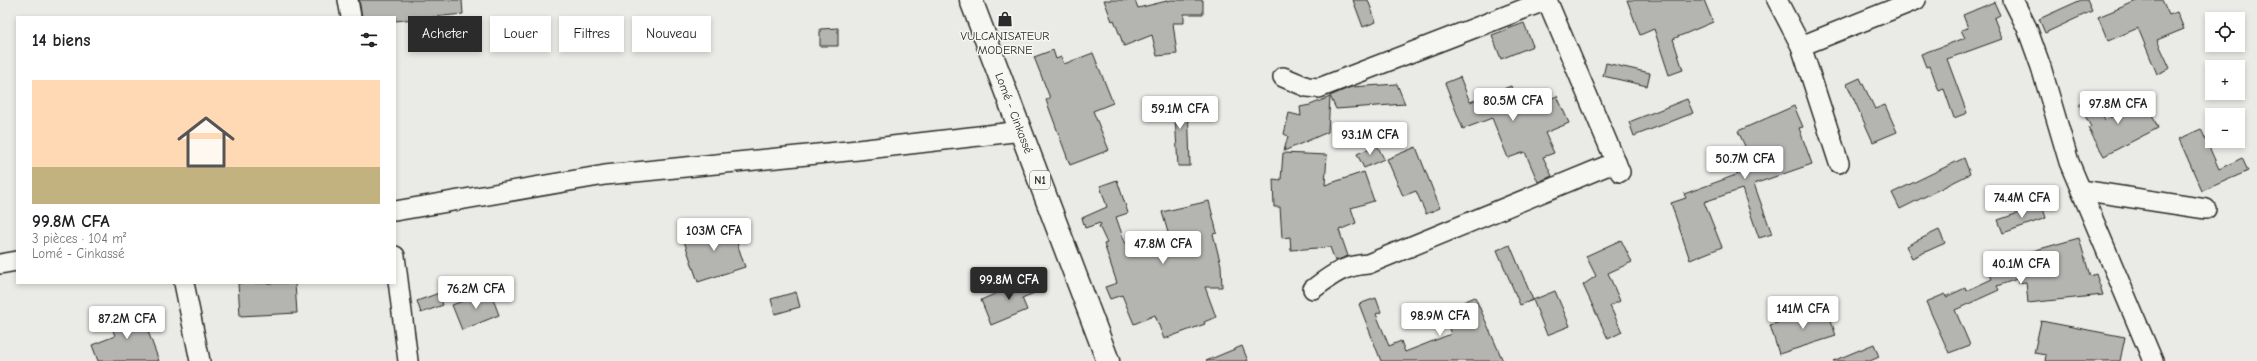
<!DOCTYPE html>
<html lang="fr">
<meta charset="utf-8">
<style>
:root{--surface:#fff;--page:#f6f6f6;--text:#202124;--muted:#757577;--accent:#2b2b2b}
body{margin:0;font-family:"Comic Neue",sans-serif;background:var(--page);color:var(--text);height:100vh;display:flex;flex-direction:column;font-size:15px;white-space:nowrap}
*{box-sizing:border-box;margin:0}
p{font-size:13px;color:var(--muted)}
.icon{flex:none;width:22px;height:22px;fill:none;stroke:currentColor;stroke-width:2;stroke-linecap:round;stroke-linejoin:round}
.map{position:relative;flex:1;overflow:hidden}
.side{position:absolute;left:16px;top:16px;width:380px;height:268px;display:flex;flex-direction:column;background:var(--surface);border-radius:0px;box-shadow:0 2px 6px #0003}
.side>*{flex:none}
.hud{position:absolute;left:408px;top:16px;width:380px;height:36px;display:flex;gap:8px}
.fabs{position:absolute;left:2205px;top:12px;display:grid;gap:8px}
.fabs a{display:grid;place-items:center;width:40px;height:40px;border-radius:0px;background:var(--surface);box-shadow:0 2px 6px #0003;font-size:20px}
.price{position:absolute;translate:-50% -34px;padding:0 9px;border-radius:4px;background:#fff;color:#222;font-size:13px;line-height:26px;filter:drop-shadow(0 1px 2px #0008)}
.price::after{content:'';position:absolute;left:50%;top:24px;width:12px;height:9px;margin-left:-6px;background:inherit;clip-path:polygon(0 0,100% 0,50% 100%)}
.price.current{background:var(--accent);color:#fff}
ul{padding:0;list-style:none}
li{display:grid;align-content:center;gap:8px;height:212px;padding:0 16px}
li span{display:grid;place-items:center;height:124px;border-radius:0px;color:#555}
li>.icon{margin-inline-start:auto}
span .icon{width:72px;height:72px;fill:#fffc;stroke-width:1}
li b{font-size:17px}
h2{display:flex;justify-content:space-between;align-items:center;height:48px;padding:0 16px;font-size:17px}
.tag{padding:0 14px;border-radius:0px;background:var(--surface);box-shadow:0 2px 6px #0003;font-size:14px;line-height:36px}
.tag.current{background:var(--accent);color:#fff}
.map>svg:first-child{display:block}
</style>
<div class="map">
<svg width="2257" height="361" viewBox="0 0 2257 361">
<rect width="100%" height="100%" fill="#eaeae6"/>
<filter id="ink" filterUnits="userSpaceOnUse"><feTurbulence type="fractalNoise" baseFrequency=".025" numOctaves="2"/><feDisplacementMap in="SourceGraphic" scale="8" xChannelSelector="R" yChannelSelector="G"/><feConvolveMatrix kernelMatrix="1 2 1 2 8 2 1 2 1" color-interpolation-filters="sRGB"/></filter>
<g filter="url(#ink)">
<g fill="#b4b4b1" stroke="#2b2b2b">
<path d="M359,0H462L463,14L395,21V17H362Z"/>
<path d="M1104,0H1135L1138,8L1171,0H1203V14H1184V23H1173L1177,54L1157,56L1152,35L1124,46L1114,20L1112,21Z"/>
<path d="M1353,0H1368L1376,22L1363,27Z"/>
<path d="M1627,0H1704L1713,22L1673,39L1683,70L1669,75L1654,29L1640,35Z"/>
<path d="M2081,0H2087L2092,11L2045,33L2039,19Z"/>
<path d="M2139,0H2162L2169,15L2177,12L2184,29L2157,40L2170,68L2157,74L2138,28L2108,41L2098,17Z"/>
<path d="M1994,2L2000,15L1994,18L2002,39L1947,59L1967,113L1954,118L1944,89L1939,91L1930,66L1926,67L1921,54L1965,38L1961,30L1968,28L1963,15Z"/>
<path d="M1524,23L1533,46L1501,59L1492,35Z"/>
<path d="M838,28V46H820V29Z"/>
<path d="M1053,50L1056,59L1061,57L1064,64L1093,53L1113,103L1093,111L1109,150L1070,165L1046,100L1050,98L1034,57Z"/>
<path d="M1606,63L1650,73L1647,86L1603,76Z"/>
<path d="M1460,77L1470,102L1511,86L1522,111L1557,96L1569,123L1545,133L1554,153L1543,157L1552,176L1538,182L1525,152L1508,158L1492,118L1463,129L1445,83Z"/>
<path d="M1860,78L1875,109L1885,105L1897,132L1873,142L1847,84Z"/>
<path d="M1397,84L1405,104L1336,109L1330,96L1351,87Z"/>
<path d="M1330,97L1328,132L1284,151L1288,136L1284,134L1289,113L1301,116L1300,107L1310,105Z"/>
<path d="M2094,97L2105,120L2146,101L2158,128L2104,156L2088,128L2091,127L2079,104Z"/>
<path d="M1687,99L1693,113L1634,136L1629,122Z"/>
<path d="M1188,103L1190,166H1178L1175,117L1162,118L1161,104Z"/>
<path d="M1794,106L1803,127L1799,128L1812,164L1754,184L1772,234L1759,238L1742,189L1704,202L1722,247L1690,260L1671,203L1686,198L1684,194L1755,168L1738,131Z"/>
<path d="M2201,129L2219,169L2242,158L2248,171L2202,191L2179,139Z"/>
<path d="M1377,145L1384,159L1364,168L1357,154Z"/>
<path d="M1416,147L1440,208L1426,214L1416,191L1403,196L1387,159Z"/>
<path d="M1283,153L1327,155L1325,185L1364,172L1374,201L1351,208L1356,223L1339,230L1348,256L1335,261L1330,247L1291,250L1290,237L1282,238L1280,207H1274L1273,179L1281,180Z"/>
<path d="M1964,158L1970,174L1900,209L1892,193Z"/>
<path d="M1117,180L1128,213L1116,217L1125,243L1134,240L1136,246L1141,244L1142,247L1169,236L1162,212L1209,201L1217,233L1213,234L1221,265L1222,287H1205L1216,317L1204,322L1205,324L1164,339L1155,315L1134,324L1122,295L1110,299L1105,287L1117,283L1104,244L1107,243L1099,226L1101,225L1100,223L1085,228L1082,218L1107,207L1100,186Z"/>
<path d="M2042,205L2046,218L2003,233L1998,220Z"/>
<path d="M730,222L745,267L698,282L683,238Z"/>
<path d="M1939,230L1945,243L1912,258L1906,246Z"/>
<path d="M2079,238L2090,276L2096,274L2103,295L2028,303L2026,282L2018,283L2017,279L1997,286L1999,290L1955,310L1970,345L1949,353L1926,302L1945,294L1946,297L1965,288L1966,291L1992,279L1987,267L2011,257Z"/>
<path d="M1621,240L1632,262L1608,273L1620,301L1610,306L1622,332L1608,339L1583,285L1596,276L1586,256Z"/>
<path d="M1510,245L1533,300L1520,305L1497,250Z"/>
<path d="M1033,277L1039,291L1022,298L1027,310L991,325L981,300Z"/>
<path d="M238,283H295L297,313L240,316Z"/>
<path d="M490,291L499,315L462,330L452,305Z"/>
<path d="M1555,291L1570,326L1547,335L1533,300Z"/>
<path d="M796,292L800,307L775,314L771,299Z"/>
<path d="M439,293L443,305L421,313L417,301Z"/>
<path d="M1475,297L1503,361H1381L1359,304L1376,298L1381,312L1376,314L1389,346L1401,341L1405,352L1451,334L1442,311Z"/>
<path d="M139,307L159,361H98L92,345L115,336L109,319Z"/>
<path d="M1827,307L1836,336L1779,354L1770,325Z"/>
<path d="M2041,321L2125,337L2120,361H2045L2046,355L2034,353Z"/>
<path d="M1874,344L1879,357L1870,361H1833Z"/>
<path d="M1242,346L1248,361H1206Z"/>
</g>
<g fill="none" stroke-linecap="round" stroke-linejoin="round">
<defs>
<g id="minor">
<path d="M348,0L351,17"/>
<path d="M1777,0L1801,46L1839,163"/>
<path d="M2013,0L2027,28L2041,67L2069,162L2153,361"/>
<path d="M1801,46L1916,0"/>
<path d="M1283,77L1307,87L1319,88L1547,0L1620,172"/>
<path d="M2081,190L2206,209"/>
<path d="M395,211L605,175L858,150L1022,131"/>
<path d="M395,256L408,361"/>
<path d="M0,264L17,261"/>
<path d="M184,283L200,361"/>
<path d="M1313,289C1333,274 1343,266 1368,264L1616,162"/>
</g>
<g id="trunk">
<path id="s1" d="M971,0L1108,361"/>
</g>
</defs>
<use href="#minor" stroke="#2b2b2b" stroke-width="22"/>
<use href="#trunk" stroke="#2b2b2b" stroke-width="25"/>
<use href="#minor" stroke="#f6f6f2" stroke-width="19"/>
<use href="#trunk" stroke="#f6f6f2" stroke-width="22"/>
</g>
</g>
<defs>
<symbol id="shop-bare" viewBox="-9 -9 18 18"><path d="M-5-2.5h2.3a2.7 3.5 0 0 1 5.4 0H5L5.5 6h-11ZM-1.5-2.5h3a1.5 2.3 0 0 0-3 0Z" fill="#2b2b2b" stroke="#f6f6f2" stroke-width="2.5" paint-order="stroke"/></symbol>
</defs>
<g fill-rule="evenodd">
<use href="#shop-bare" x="994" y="8" width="22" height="22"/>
</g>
<g text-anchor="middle" stroke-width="3" stroke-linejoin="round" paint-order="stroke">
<rect fill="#f6f6f2" stroke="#686867" stroke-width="1" x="1030" y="171" width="20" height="18" rx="3"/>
<g font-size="11" font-weight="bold" fill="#2b2b2b">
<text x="1040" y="184">N1</text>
</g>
<g font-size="12" fill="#2b2b2b" stroke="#f6f6f2">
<text x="1005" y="40">VULCANISATEUR<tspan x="1005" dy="14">MODERNE</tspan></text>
</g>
<g font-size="12" fill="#2b2b2b" stroke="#f6f6f2">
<text dy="4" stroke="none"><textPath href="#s1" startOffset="121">Lomé - Cinkassé</textPath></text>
</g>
</g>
</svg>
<div class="fabs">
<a><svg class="icon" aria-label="locate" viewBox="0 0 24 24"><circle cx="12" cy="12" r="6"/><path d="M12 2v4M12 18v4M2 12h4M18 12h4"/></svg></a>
<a>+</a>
<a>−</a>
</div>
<b class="price" style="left:1513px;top:122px">80.5M CFA</b>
<b class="price" style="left:2118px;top:125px">97.8M CFA</b>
<b class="price" style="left:1180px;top:130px">59.1M CFA</b>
<b class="price" style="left:1370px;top:156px">93.1M CFA</b>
<b class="price" style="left:1745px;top:180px">50.7M CFA</b>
<b class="price" style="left:2022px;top:219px">74.4M CFA</b>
<b class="price" style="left:714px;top:252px">103M CFA</b>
<b class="price" style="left:1163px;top:265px">47.8M CFA</b>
<b class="price" style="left:2021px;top:285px">40.1M CFA</b>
<b class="price current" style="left:1009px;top:301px">99.8M CFA</b>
<b class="price" style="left:476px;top:310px">76.2M CFA</b>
<b class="price" style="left:1803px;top:330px">141M CFA</b>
<b class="price" style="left:1440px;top:337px">98.9M CFA</b>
<b class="price" style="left:127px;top:340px">87.2M CFA</b>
<div class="hud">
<a class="tag current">Acheter</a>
<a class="tag">Louer</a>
<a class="tag">Filtres</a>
<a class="tag">Nouveau</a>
</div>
<section class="side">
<h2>14 biens<svg class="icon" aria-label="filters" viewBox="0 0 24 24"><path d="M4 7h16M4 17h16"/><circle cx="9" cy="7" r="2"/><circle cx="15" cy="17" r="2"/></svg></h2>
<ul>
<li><span style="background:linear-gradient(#ffd9b3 70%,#c2b280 0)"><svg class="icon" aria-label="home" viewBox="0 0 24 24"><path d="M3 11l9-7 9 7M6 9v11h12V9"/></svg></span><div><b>99.8M CFA</b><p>3 pièces · 104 m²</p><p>Lomé - Cinkassé</p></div></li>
</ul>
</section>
</div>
